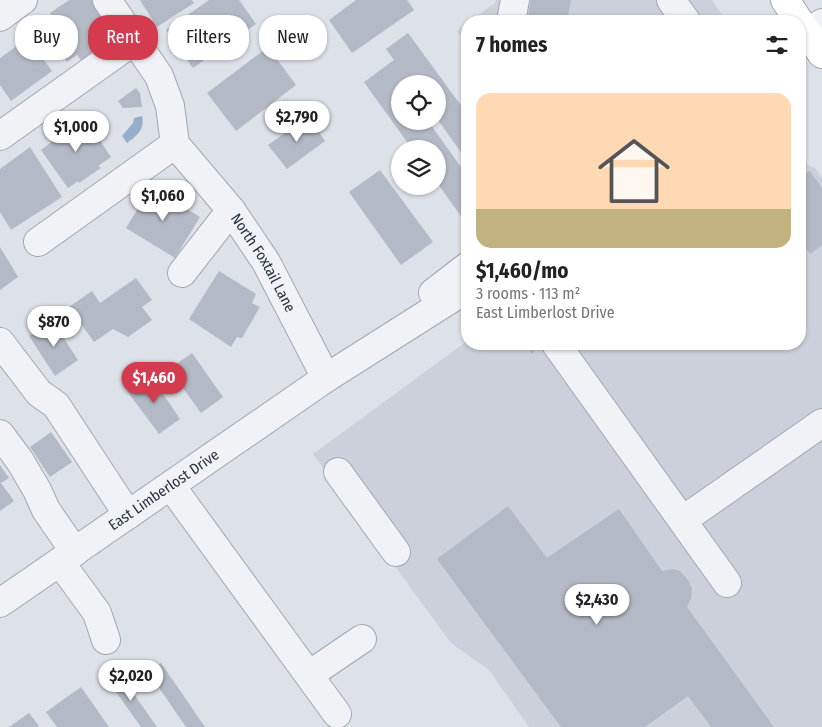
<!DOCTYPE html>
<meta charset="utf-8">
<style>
:root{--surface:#fff;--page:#f6f6f6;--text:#222;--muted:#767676;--line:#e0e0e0;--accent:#d43b4f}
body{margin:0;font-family:"Fira Sans Condensed",sans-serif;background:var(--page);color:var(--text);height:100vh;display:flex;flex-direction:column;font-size:19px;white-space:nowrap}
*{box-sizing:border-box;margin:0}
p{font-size:16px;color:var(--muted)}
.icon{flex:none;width:28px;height:28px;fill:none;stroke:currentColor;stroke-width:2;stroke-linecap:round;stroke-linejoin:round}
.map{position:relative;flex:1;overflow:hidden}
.panel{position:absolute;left:461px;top:15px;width:345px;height:335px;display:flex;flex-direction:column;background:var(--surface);border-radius:20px;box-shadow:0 1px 4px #0004}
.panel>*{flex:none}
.banner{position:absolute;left:15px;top:15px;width:371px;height:45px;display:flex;gap:10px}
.controls{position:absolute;left:391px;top:75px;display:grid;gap:10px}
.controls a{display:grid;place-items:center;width:55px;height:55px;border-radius:50%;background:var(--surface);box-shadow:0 1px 4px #0004;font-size:25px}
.price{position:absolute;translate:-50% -42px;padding:0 11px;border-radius:18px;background:#fff;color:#222;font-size:16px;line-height:32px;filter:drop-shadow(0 1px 2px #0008)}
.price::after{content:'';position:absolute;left:50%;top:30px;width:15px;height:11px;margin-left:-8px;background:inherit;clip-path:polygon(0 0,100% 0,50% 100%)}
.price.on{background:var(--accent);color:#fff}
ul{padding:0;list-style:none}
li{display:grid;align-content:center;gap:10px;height:265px;padding:0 15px}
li+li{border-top:1px solid var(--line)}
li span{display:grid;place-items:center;height:155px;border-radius:15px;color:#555}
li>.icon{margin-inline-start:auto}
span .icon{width:90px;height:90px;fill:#fffc;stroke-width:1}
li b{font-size:21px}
h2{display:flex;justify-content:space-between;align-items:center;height:60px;padding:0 15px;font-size:21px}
.chip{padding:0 18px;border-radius:20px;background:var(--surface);box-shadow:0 1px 4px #0004;font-size:18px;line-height:45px}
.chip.on{background:var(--accent);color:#fff}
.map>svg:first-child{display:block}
</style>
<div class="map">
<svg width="822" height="727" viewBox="0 0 822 727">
<rect width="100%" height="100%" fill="#dde1e8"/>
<g fill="#cbd0da">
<path d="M496,0H712L726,21H470L495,3Z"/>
<path d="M467,23V45L457,31Z"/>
<path d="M800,162L815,168L822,178V727H529L489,670L451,643L313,454L467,341L468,344H800Z"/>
</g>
<path fill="#96aeca" d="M142,116C145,129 138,135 127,143L122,136L133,123L134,118Z"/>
<g fill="#b4bac5">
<path d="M69,0H93L115,32L105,38L108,42L81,60L77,55L67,62L43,26L54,19L50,13Z"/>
<path d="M140,0H192L194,3L157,27Z"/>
<path d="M209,0H239L256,24L193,68L166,30Z"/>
<path d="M356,0H407L414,10L352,53L329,20Z"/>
<path d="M531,0H571L567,21H527Z"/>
<path d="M408,33L468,115V162L438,120V84H400V121H428L468,177V226L438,184V149H412L364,82L394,60L386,49Z"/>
<path d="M28,38L52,71L11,101L0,85V58Z"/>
<path d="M268,47L296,85L236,131L207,93Z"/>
<path d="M136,88L140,93L142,107L123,108L118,101Z"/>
<path d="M84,117L111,157L98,166L101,168L79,183L78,181L68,188L41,150Z"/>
<path d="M308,117L325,141L287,169L268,145Z"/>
<path d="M30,147L62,197L11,230L0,212V169Z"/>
<path d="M380,170L433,242L401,265L349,192Z"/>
<path d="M810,171L822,188V245L810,254L800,240V177Z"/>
<path d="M151,187L200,217L175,258L126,228Z"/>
<path d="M0,247L18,277L0,290Z"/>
<path d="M219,271L256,294L252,303L260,307L242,338L237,337L231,347L189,319Z"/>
<path d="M136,278L152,300L142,307L152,320L128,337L113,329L94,342L69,307L92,291L100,303Z"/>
<path d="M52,320L78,360L55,376L29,336Z"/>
<path d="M192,353L223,397L201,413L169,369Z"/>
<path d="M150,375L180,419L159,434L127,391Z"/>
<path d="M51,432L72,462L50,477L30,447Z"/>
<path d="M0,465L9,478L1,483L14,501L0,511Z"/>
<path d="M508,506L547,558L619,509L662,571L672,569L680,571L688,580L692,589L691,598L687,607L774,727H711L688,696L645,727H561L437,559Z"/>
<path d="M161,663L205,727H186L148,672Z"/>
<path d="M119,673L157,727H141L108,681Z"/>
<path d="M81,687L109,727H57L46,712Z"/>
<path d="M29,713L39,726L37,727H9Z"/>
</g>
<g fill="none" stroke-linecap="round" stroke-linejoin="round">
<defs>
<g id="minor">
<path id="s1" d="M107,0L159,76L170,106L175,144L231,210L266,262L326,378"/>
<path d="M671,0L686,21"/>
<path d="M0,17L23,0"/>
<path d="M511,21L515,0"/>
<path d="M800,37L807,34L822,23"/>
<path d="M0,136L135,40"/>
<path d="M38,242L175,144"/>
<path d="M182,273L231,210"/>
<path d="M433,293L468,266"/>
<path d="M0,342L39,393L56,405L128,515"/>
<path d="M556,344L727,583"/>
<path d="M0,434L20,461L37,490L46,510L75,552"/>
<path d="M338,472L396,552"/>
<path d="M171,486L337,714"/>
<path d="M683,520L822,423"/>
<path d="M60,562L97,613L106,640"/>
<path id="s2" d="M0,603L326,378L468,288"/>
<path d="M309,675L362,639"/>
</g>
<g id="major">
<path d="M785,0L799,21"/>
<path d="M800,22L822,54"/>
</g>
</defs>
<use href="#minor" stroke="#a2a8b2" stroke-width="30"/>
<use href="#major" stroke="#9ca5b4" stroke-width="30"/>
<path stroke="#bbbfc6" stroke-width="3" stroke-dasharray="4 4" stroke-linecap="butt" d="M526,344L533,353"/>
<use href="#minor" stroke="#f0f2f6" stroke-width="28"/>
<use href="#major" stroke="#fff" stroke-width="28"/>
</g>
<g text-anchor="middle" stroke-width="4" stroke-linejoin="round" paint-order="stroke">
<g font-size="15" fill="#262f3f" stroke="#edf0f5">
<text dy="5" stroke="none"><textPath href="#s1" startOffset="311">North Foxtail Lane</textPath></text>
<text dy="5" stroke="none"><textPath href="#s2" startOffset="199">East Limberlost Drive</textPath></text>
</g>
</g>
</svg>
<div class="controls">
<a><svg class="icon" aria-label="locate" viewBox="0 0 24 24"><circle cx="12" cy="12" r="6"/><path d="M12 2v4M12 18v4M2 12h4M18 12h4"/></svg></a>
<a><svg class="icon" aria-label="layers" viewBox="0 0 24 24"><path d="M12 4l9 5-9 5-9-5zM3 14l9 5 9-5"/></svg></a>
</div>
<b class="price" style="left:297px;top:143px">$2,790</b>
<b class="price" style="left:76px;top:153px">$1,000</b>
<b class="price" style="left:163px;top:222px">$1,060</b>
<b class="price" style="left:54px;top:348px">$870</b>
<b class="price on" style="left:154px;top:404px">$1,460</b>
<b class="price" style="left:597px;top:626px">$2,430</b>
<b class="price" style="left:131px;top:702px">$2,020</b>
<div class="banner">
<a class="chip">Buy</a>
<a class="chip on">Rent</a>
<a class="chip">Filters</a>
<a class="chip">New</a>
</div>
<section class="panel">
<h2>7 homes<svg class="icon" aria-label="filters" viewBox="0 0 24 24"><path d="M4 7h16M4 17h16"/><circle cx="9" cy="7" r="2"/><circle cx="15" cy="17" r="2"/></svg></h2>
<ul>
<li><span style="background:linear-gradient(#ffd9b3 75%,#c2b280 0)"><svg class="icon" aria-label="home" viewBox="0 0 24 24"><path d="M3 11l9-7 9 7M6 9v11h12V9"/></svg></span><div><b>$1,460/mo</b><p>3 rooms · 113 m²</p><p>East Limberlost Drive</p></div></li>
</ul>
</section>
</div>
